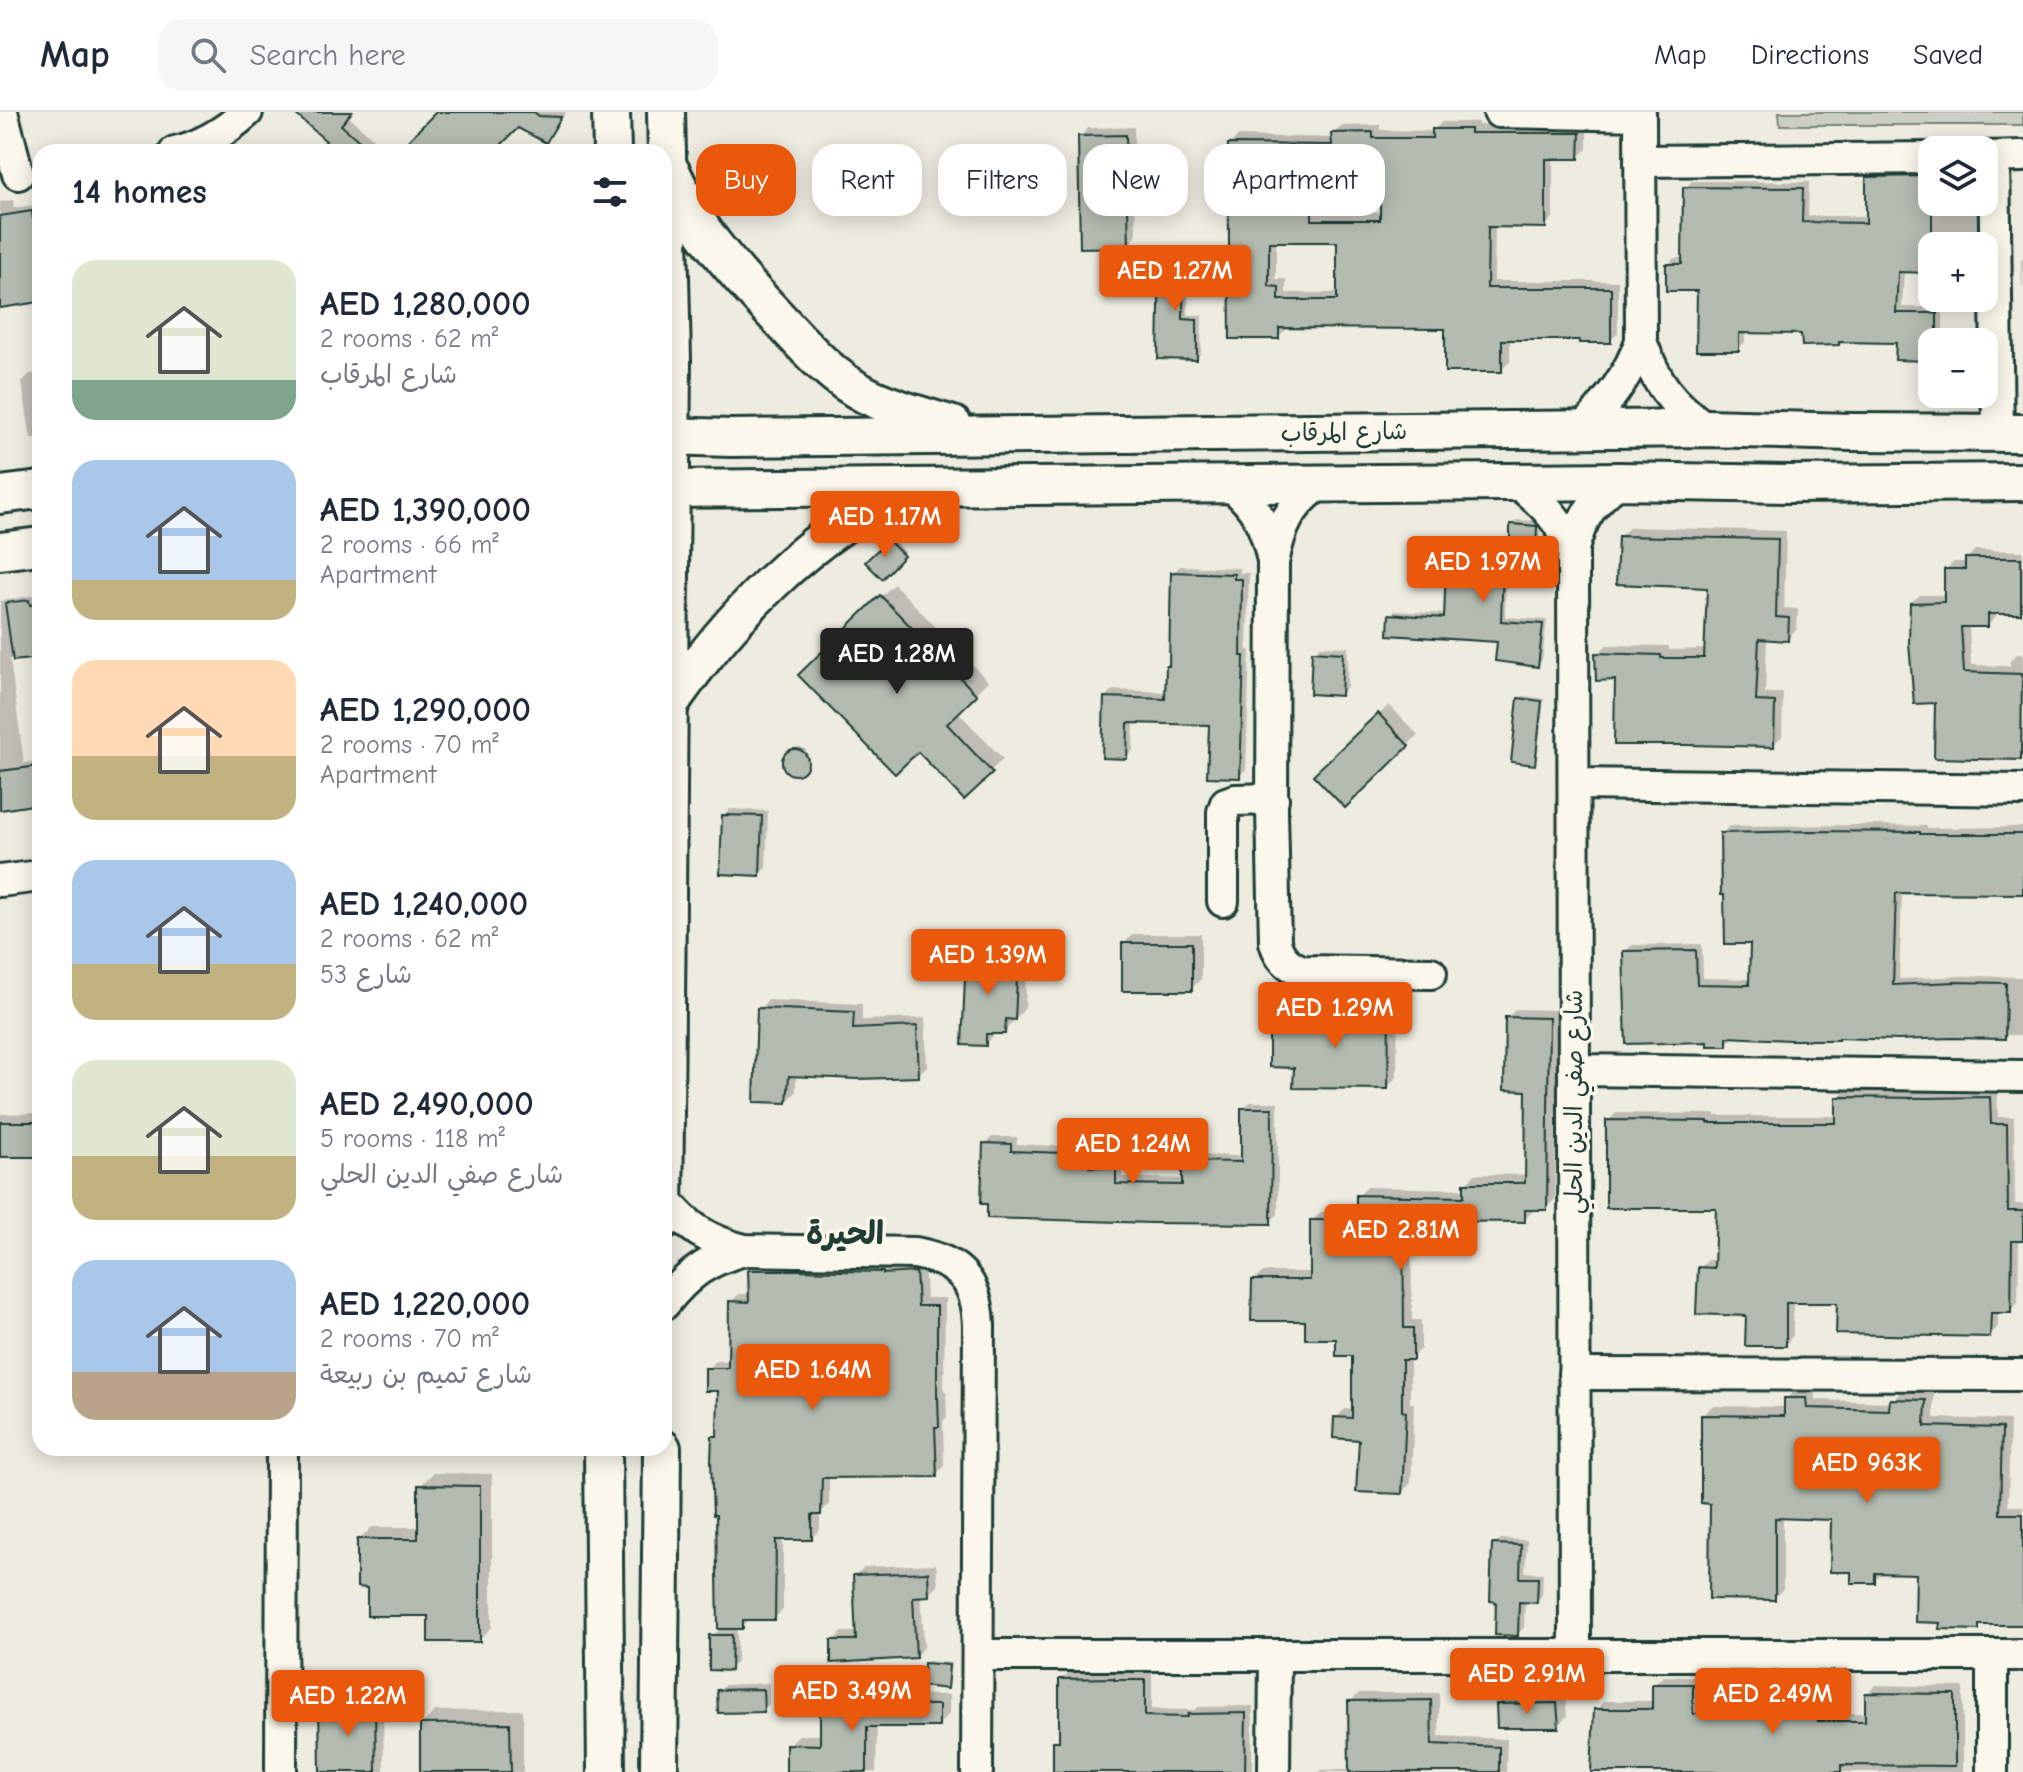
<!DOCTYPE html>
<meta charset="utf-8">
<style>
:root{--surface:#fff;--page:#f6f6f7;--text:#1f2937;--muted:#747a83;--line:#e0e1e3;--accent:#ea580c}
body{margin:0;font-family:"Comic Neue","Playpen Sans Arabic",sans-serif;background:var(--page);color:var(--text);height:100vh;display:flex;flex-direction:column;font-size:30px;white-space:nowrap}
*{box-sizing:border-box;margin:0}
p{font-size:26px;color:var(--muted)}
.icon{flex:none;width:44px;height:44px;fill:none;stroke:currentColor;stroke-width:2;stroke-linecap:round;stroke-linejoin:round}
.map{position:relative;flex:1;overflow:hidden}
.drawer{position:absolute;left:32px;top:32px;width:640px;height:1312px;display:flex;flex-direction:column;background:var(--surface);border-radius:24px;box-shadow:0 4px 20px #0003}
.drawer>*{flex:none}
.banner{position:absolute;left:696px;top:32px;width:760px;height:72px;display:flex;gap:16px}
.controls{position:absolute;left:1918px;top:24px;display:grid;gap:16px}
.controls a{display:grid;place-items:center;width:80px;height:80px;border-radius:16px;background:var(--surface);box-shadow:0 4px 20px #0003;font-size:40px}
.price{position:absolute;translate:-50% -68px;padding:0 18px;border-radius:8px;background:var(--accent);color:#fff;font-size:26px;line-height:52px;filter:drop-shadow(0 2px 4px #0008)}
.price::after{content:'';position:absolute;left:50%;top:48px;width:24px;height:18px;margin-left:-12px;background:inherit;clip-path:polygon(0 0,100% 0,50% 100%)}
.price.selected{background:#222;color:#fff}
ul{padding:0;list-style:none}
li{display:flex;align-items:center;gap:24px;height:200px;padding:0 40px}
li span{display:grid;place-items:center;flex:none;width:224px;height:160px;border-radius:24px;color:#555}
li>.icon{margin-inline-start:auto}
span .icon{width:96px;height:96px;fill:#fffc;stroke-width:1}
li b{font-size:34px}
h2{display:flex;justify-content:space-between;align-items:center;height:96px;padding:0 40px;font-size:34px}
.tag{padding:0 28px;border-radius:24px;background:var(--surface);box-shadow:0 4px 20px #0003;font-size:28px;line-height:72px}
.tag.selected{background:var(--accent);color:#fff}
header{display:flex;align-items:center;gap:48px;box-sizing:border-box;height:112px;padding:0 40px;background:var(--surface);border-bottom:2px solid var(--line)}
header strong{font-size:38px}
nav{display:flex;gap:44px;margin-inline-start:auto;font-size:28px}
.search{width:560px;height:72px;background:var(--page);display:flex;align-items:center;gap:20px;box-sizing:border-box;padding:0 28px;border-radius:24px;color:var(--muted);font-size:30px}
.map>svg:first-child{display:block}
</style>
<header>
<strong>Map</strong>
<div class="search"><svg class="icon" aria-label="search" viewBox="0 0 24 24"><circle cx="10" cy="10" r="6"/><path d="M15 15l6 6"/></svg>Search here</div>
<nav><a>Map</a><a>Directions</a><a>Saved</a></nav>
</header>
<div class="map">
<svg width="2023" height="1660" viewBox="0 0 2023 1660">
<rect width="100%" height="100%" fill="#eeece1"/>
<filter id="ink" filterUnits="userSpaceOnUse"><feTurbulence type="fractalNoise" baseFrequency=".0125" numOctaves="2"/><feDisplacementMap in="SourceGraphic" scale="16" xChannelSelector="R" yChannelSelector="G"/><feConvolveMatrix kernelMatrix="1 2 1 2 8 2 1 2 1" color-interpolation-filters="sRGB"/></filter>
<g filter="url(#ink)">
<path fill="#cbcfc4" stroke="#75867c" stroke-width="2" d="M1779,0H2023V13H1780Z"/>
<g fill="#0003" fill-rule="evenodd">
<path d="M297,0H349L348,4L388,40H320L329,28Z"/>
<path d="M439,0H566L554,20L546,28L518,13L491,40H399Z"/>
<path d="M1442,10H1478V13L1587,14V37L1579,45H1553V106L1545,114L1495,113L1494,169H1618V221L1610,229L1581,226H1510V250L1501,258L1447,215L1286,214V217L1278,225L1230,33L1238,24L1333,26V22L1341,14L1380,13V18L1433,19ZM1382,55V100H1319V56ZM1276,128H1339V181H1286V167H1276Z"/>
<path d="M1134,15L1136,124L1128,133L1080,25L1088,16Z"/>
<path d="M1932,58V90H1980L1979,134H1932V159L1904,158L1902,195H1943V230H1932V247L1898,229L1842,228L1838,231L1803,220L1745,219V230L1738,237L1699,177L1668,153L1674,146H1685V76L1692,69L1809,70L1808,104H1868V66L1875,59Z"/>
<path d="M13,88L14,96L39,92L40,188L0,194V90Z"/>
<path d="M1167,137H1189L1188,203H1202L1201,241L1196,246L1160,245L1162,142Z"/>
<path d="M2023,147V175H2022L2021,148Z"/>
<path d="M40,261V326L31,327L22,270L30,262Z"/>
<path d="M1517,408L1540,409L1539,450L1535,455L1506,454L1505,505L1547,508L1542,548L1538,553L1499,529L1391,503L1395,499L1446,502L1448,454L1452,450L1491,451V431L1496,427L1512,428V412Z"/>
<path d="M1630,415L1786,419L1784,496L1798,497L1797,517L1787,527L1767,525L1765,581H1783L1782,624L1773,633L1617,566L1597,542L1607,533L1669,534V538L1706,537L1709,474L1620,424Z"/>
<path d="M892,427L905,440L882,464L868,450Z"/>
<path d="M1975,438L2023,439V500H1996V505L1988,513H1969L1971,553L2010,554V549L2018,541H2023V646L1936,644L1937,589L1911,491L1920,483H1946V458L1954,450H1967V446Z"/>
<path d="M1180,454L1240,456V461H1249L1247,538H1250L1246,657L1239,664L1211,611L1134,609L1133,638L1126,645L1105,585L1113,578L1167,580L1168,555L1171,552L1173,461Z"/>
<path d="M894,472L988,569L957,599L1003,647L964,685L918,637L801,563Z"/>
<path d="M35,483L36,487H40V544L10,547L24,651L40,649V703L32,704L31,691L0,696V489Z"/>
<path d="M1320,534L1348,535L1347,575L1340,581L1314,540Z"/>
<path d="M1523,584L1544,587L1537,648L1535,651L1520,587Z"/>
<path d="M1389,593L1418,623L1345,693L1316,663Z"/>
<path d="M799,635L805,637L808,642L809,647L804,656L799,660L794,661L788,659L784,650L786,644L794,636Z"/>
<path d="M730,697L768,699L766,756L759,762L724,704Z"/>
<path d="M1873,713L1927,714V716L2023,715V780L1902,779L1899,867L1962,864L2023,865V923H2007L2004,925H1734L1726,932L1625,840L1632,833L1702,832L1703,866L1751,867L1753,830L1722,722L1729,714Z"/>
<path d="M1133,822H1201V867L1191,877L1124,832Z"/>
<path d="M978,835L1027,837L1025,896L1004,920L995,922L985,932L968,845Z"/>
<path d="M768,888L862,892V908L925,906L927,954L918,963L796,962V980L787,989L759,897Z"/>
<path d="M1306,889L1398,890L1397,965L1387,975L1296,954L1271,923L1281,913H1296V899Z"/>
<path d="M1516,897L1557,898L1555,1087L1546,1096H1533V1099L1524,1108L1411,1107L1412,1208H1421V1237L1410,1246V1291H1414L1411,1371L1402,1380L1361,1326L1336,1306L1345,1297L1354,1298V1242L1338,1225L1307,1207L1254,1168L1263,1160H1312V1109L1321,1100H1358V1084L1367,1075L1466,1077V1071L1475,1062L1527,1063L1528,977L1507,906Z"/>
<path d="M1846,978L1935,979L1997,978L1998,1005H2014L2015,1092H2023V1127H2019L2018,1191L2010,1199H1998V1215L1990,1223L1839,1189H1793V1224L1785,1232L1748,1202L1700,1156L1708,1148H1716L1718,1094L1608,1009L1616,1001L1715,1002V1004H1838V985Z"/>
<path d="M1250,990H1278V1102L1271,1109H1152L985,1032L992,1025H1017V1032L1095,1036V1049L1122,1050V1065L1184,1067V1050L1191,1043L1243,1044V997Z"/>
<path d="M40,1001V1043H0V1002Z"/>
<path d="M758,1151L924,1153L926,1186H945L944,1279H946L947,1305L943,1309L944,1354L936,1363L829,1364V1392L820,1402V1418L811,1426H783V1498L774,1506H751L742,1515H737V1550L730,1557L711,1524L720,1518L718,1401L714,1325L720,1320V1277L707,1257L716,1249H730L731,1190L739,1182H750V1159Z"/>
<path d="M1795,1278H1815V1288L1892,1290L1901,1279L1934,1280V1306L2010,1308L2008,1394H2023V1511H1983L1978,1516L1942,1509L1918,1460L1884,1459L1874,1469L1853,1458L1833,1406L1783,1404V1477L1774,1486L1712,1390L1703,1303L1712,1294L1786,1295V1287Z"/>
<path d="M433,1361L492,1362V1515L479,1528L430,1502L369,1474L359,1428L372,1415H420V1374Z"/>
<path d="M1501,1427L1527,1428L1525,1460L1543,1461L1542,1483L1536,1489H1525L1524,1516L1517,1522L1498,1488L1494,1433Z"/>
<path d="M936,1452L938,1473L929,1482H921L924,1535L915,1544L833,1529L842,1520H857L855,1464L864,1455Z"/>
<path d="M928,1549L951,1551L949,1572L946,1574L926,1552Z"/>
<path d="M1069,1560L1152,1561V1597L1194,1598L1198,1595L1253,1594L1252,1660H1055V1630L1061,1624V1568Z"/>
<path d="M1663,1564L1701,1565V1594L1757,1595L1763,1589L1826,1590V1601H1867V1582L1876,1573L1963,1575V1660H1593L1596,1598L1604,1589H1654V1573Z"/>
<path d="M859,1568V1582L949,1583V1602L938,1613H877L876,1660H788V1633L799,1623H822V1579L833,1569Z"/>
<path d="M769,1571V1592L763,1598L719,1579L725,1573Z"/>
<path d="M1359,1581H1439V1624L1507,1627L1506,1660H1319L1321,1658L1351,1657L1350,1590Z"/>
<path d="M1507,1583H1565L1567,1604L1558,1614L1498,1593Z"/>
<path d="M331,1584H383L384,1660H322L321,1593Z"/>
<path d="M523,1598V1660H422V1612L435,1599Z"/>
</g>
<g fill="#b4bbb0" stroke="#1f3d34" stroke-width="2" fill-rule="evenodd">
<path d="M293,0H352L341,13L372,40H317L326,29Z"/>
<path d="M436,0H534L539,4L561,5L546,31L518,16L494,40H397Z"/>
<path d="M1432,17H1470V21H1580L1579,47H1546V116L1488,115L1487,176H1611V231H1579V228H1502V260H1445V217L1279,216V227H1230L1228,32L1332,33L1331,21L1373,20V26H1432ZM1380,57V108H1312V59ZM1269,130H1337V188H1279V175L1269,174Z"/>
<path d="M1126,23L1129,135L1080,136L1078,24Z"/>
<path d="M1932,64V161L1898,160L1896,201H1937V230H1932V249L1895,248L1896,231L1839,230V233L1802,234L1801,222L1739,221V239H1696L1697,179H1666V152H1682L1683,75L1803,76L1802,110L1866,111V65Z"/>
<path d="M32,99L33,107L40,106V190L0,196V104Z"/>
<path d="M1160,141L1184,142L1183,207L1197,208V248L1158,247Z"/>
<path d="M1510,412L1537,414L1535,457L1503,456L1501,509L1543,512L1538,555L1495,549L1497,530L1388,523L1389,502L1444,506L1446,453L1489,455V431L1510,432Z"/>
<path d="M1618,424L1778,427L1776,505L1789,506L1788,529L1759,527L1756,589L1775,590L1774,635L1688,633H1614L1615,568L1596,569L1595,541L1661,543V546H1704L1707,476L1616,472Z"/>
<path d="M888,428L904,444L882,467L865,450Z"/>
<path d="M1965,446H2021V502H1988V515H1961L1964,560L2022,562L2021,648L1934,646L1935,591L1914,592L1909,531L1910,491L1944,490V457H1965Z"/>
<path d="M1171,460L1234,462V467H1242L1241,544H1244L1240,666L1207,665L1209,613L1128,611L1127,647L1102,646L1104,585L1165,587L1166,554H1169Z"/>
<path d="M880,483L977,583L947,612L993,661L964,688L918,640L895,662L798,563Z"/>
<path d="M29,488L30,493L40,492V546L13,549L5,491Z"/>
<path d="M1312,539L1343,541L1341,584L1310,582Z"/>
<path d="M1518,586L1542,589L1535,653L1511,650Z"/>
<path d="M1378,601L1409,634L1345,696L1313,663Z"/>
<circle cx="795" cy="650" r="13"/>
<path d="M40,654V692L0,698V659Z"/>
<path d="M722,703L762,704L760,764L720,762Z"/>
<path d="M1809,719L1920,720V722H2023V782L1896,781L1893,873L1954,870L2006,871L2005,927L1952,926L1899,928L1838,926V928H1790L1727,925V934H1707V930L1626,932L1623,839L1696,838L1697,872L1749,873L1750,832H1725L1724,783H1721L1720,721Z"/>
<rect x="1122" y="831" width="70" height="48"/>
<path d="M966,844L1018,846L1015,908L1006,907L1005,922H986V934L962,933Z"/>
<path d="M757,896L854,900L853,917L917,914L919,965L857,967L789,964L787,991L754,990Z"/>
<path d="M1294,898L1389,900L1388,977L1293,976L1294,956L1269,955V922H1294Z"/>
<path d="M1505,905L1549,906L1547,1098H1525V1110L1403,1109L1404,1216H1413V1248H1402V1299L1406,1300L1402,1382L1356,1380L1359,1328L1333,1326L1334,1305L1352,1306V1244H1336V1227H1305V1209H1251L1252,1168H1310V1108H1356V1083L1464,1085V1071H1525L1526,979L1504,978Z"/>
<path d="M1836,985L1926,986L1990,985L1991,1012H2007L2008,1099H2023V1129H2012L2011,1201H1991L1990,1225L1836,1222L1837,1191H1786V1234H1745L1746,1204L1696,1202L1698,1155L1714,1156L1716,1096H1606V1008L1708,1009V1011H1836Z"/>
<path d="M1241,996H1272L1271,1112L1152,1111L987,1106V1092H981L983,1031L1011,1032V1039L1089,1042V1055L1116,1056V1072L1182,1073V1049L1241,1050Z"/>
<rect x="0" y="1010" width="40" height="35"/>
<path d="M748,1158H796L883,1160V1162L916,1160L918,1194H937V1286H938L939,1315H935L937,1365L822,1366L821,1403H812V1428H776L775,1508H743V1517H718L716,1403H713L711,1349L712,1324H717L718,1279H705V1256H728L729,1189L749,1190Z"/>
<path d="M1784,1286H1806L1807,1296L1889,1298L1890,1287L1926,1288L1925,1314L2002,1316L2000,1402H2023V1513H1979V1518L1939,1517L1940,1511L1915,1510L1916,1462L1875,1461V1471H1851V1460H1830L1831,1408L1775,1406V1488L1709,1487L1710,1392L1701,1391V1303L1784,1304Z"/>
<path d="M418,1373L480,1374V1530H428V1504H367V1476L357,1475V1427H418Z"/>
<path d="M1492,1432L1521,1433L1520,1466H1538L1537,1491L1519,1490L1518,1524L1495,1523L1496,1490L1490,1489Z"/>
<path d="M928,1460L929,1484L913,1485L916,1546L831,1551V1528H856L853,1463Z"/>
<path d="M709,1523H732L731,1559L709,1558Z"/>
<path d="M924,1551L949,1553L947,1577L922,1574Z"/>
<path d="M1114,1566V1568H1145V1604L1188,1605V1602L1246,1601L1245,1660H1053V1629H1059V1567Z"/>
<path d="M1652,1572H1693V1602L1752,1603V1597L1818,1598V1609H1865V1581L1955,1582V1654L1841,1653V1660H1591L1594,1597H1652Z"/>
<path d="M763,1577L764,1600L718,1601L717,1578Z"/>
<path d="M849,1578V1592L939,1593V1615H867V1660H786V1632L820,1633V1579Z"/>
<path d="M1431,1588L1432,1632L1499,1635V1660H1349L1348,1589Z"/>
<path d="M1557,1591L1559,1616H1497L1496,1592Z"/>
<path d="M319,1592H375L376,1660H320Z"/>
<path d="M510,1611L511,1660H420V1612Z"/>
</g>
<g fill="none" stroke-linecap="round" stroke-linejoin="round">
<defs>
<g id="minor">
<path d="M2,0L18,62"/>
<path d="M1499,0L1640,3"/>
<path d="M1640,0L1641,229C1656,271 1670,290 1706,316"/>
<path d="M175,40C203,34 226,19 247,0"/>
<path d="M1984,45L2023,44"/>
<path d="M1994,45L1998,321"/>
<path d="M1640,49L1932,46"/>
<path d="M1584,317C1609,287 1627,267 1641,229"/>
<path d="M1516,370C1544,392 1557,405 1573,437"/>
<path d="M1321,371C1290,393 1280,414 1273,451L1272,699L1275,830C1279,845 1287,853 1302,859L1431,861"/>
<path d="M1229,372C1257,394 1266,415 1273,449"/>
<path d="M1574,672L2023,678"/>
<path d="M0,769L40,764"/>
<path d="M1223,789V700L1226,691L1235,688L1273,687"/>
<path d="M1574,958L2023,964"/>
<path d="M664,1086C688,1116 707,1128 744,1138L915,1141C959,1149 977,1168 979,1213L977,1660"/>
<path d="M664,1192C688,1162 707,1148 744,1138"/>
<path d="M1574,1262L2023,1263"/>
<path d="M978,1543H2023"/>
<path d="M1575,1543L1573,437C1582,404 1593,389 1620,369"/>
<path d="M281,1660L282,1336"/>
<path d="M1274,1660L1275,1543"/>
<path d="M1992,1660V1543"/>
</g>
<g id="major">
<path d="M611,0L612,40"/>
<path d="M671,59C683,83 694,107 710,128C732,157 758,185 783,211C808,238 833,266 866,283C894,297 924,304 953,313"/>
<path d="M664,324L732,326L1706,316L1852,320L2023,321"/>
<path d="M664,377L1620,369L1788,372L2023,370"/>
<path d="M0,383L40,378"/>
<path d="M0,439L40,434"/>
<path d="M669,593C728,507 807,423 904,378"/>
<path d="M664,1108L672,248L666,0"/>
<path d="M603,1336L606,1660"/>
<path d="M659,1660L662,1336"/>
</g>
</defs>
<use href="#minor" stroke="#1f3d34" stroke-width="36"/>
<use href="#major" stroke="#1f3d34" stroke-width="42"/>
<use href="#minor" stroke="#fbf7ec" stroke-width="30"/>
<use href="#major" stroke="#fbf7ec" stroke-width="36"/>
</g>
</g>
<g text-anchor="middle" stroke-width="7" stroke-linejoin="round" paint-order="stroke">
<g font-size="24" fill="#1f3d34" stroke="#fbf7ec">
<text transform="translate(1344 320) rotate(-1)" y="8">شارع المرقاب</text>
<text transform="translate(1574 990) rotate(-90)" y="8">شارع صفي الدين الحلي</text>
</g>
<g font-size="32" font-weight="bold" fill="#1f3d34" stroke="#fbf7ec">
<text x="845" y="1132">الحيرة</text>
</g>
</g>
</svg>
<div class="controls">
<a><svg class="icon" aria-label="layers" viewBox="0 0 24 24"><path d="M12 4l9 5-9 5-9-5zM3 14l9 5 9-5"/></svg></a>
<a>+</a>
<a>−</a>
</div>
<b class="price" style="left:1175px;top:201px">AED 1.27M</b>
<b class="price" style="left:885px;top:447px">AED 1.17M</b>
<b class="price" style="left:1483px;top:492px">AED 1.97M</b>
<b class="price selected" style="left:897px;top:584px">AED 1.28M</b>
<b class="price" style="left:988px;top:885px">AED 1.39M</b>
<b class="price" style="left:1335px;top:938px">AED 1.29M</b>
<b class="price" style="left:1133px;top:1074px">AED 1.24M</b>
<b class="price" style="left:1401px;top:1160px">AED 2.81M</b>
<b class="price" style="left:813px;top:1300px">AED 1.64M</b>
<b class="price" style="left:1867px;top:1393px">AED 963K</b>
<b class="price" style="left:1527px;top:1604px">AED 2.91M</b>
<b class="price" style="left:852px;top:1621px">AED 3.49M</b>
<b class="price" style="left:1773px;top:1624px">AED 2.49M</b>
<b class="price" style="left:348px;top:1626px">AED 1.22M</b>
<div class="banner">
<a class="tag selected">Buy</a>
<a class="tag">Rent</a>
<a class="tag">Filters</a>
<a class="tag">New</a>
<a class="tag">Apartment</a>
</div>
<section class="drawer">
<h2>14 homes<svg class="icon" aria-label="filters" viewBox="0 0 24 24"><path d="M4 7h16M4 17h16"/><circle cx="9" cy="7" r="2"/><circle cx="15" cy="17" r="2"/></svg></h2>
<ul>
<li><span style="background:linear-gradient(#dfe7d0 75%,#7fa58c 0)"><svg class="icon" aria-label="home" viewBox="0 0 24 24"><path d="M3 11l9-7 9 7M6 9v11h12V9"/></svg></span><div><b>AED 1,280,000</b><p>2 rooms · 62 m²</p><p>شارع المرقاب</p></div></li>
<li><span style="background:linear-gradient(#a9c7e8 75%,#c2b280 0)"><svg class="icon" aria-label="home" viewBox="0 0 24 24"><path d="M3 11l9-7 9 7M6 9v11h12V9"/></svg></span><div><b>AED 1,390,000</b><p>2 rooms · 66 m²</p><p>Apartment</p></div></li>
<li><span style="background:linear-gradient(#ffd9b3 60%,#c2b280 0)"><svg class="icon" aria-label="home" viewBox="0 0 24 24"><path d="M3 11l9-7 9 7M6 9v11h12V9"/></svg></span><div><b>AED 1,290,000</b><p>2 rooms · 70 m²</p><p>Apartment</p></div></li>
<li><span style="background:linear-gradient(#a9c7e8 65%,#c2b280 0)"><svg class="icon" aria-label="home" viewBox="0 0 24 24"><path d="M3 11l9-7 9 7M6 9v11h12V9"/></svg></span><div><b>AED 1,240,000</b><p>2 rooms · 62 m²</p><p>شارع 53</p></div></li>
<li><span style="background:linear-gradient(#dfe7d0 60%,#c2b280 0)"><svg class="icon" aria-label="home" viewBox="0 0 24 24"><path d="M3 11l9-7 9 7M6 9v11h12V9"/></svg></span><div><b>AED 2,490,000</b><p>5 rooms · 118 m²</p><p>شارع صفي الدين الحلي</p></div></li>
<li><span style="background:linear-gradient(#a9c7e8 70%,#b9a48a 0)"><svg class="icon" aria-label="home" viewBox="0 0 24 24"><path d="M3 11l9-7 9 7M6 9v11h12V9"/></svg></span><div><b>AED 1,220,000</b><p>2 rooms · 70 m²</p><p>شارع تميم بن ربيعة</p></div></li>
</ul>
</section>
</div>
